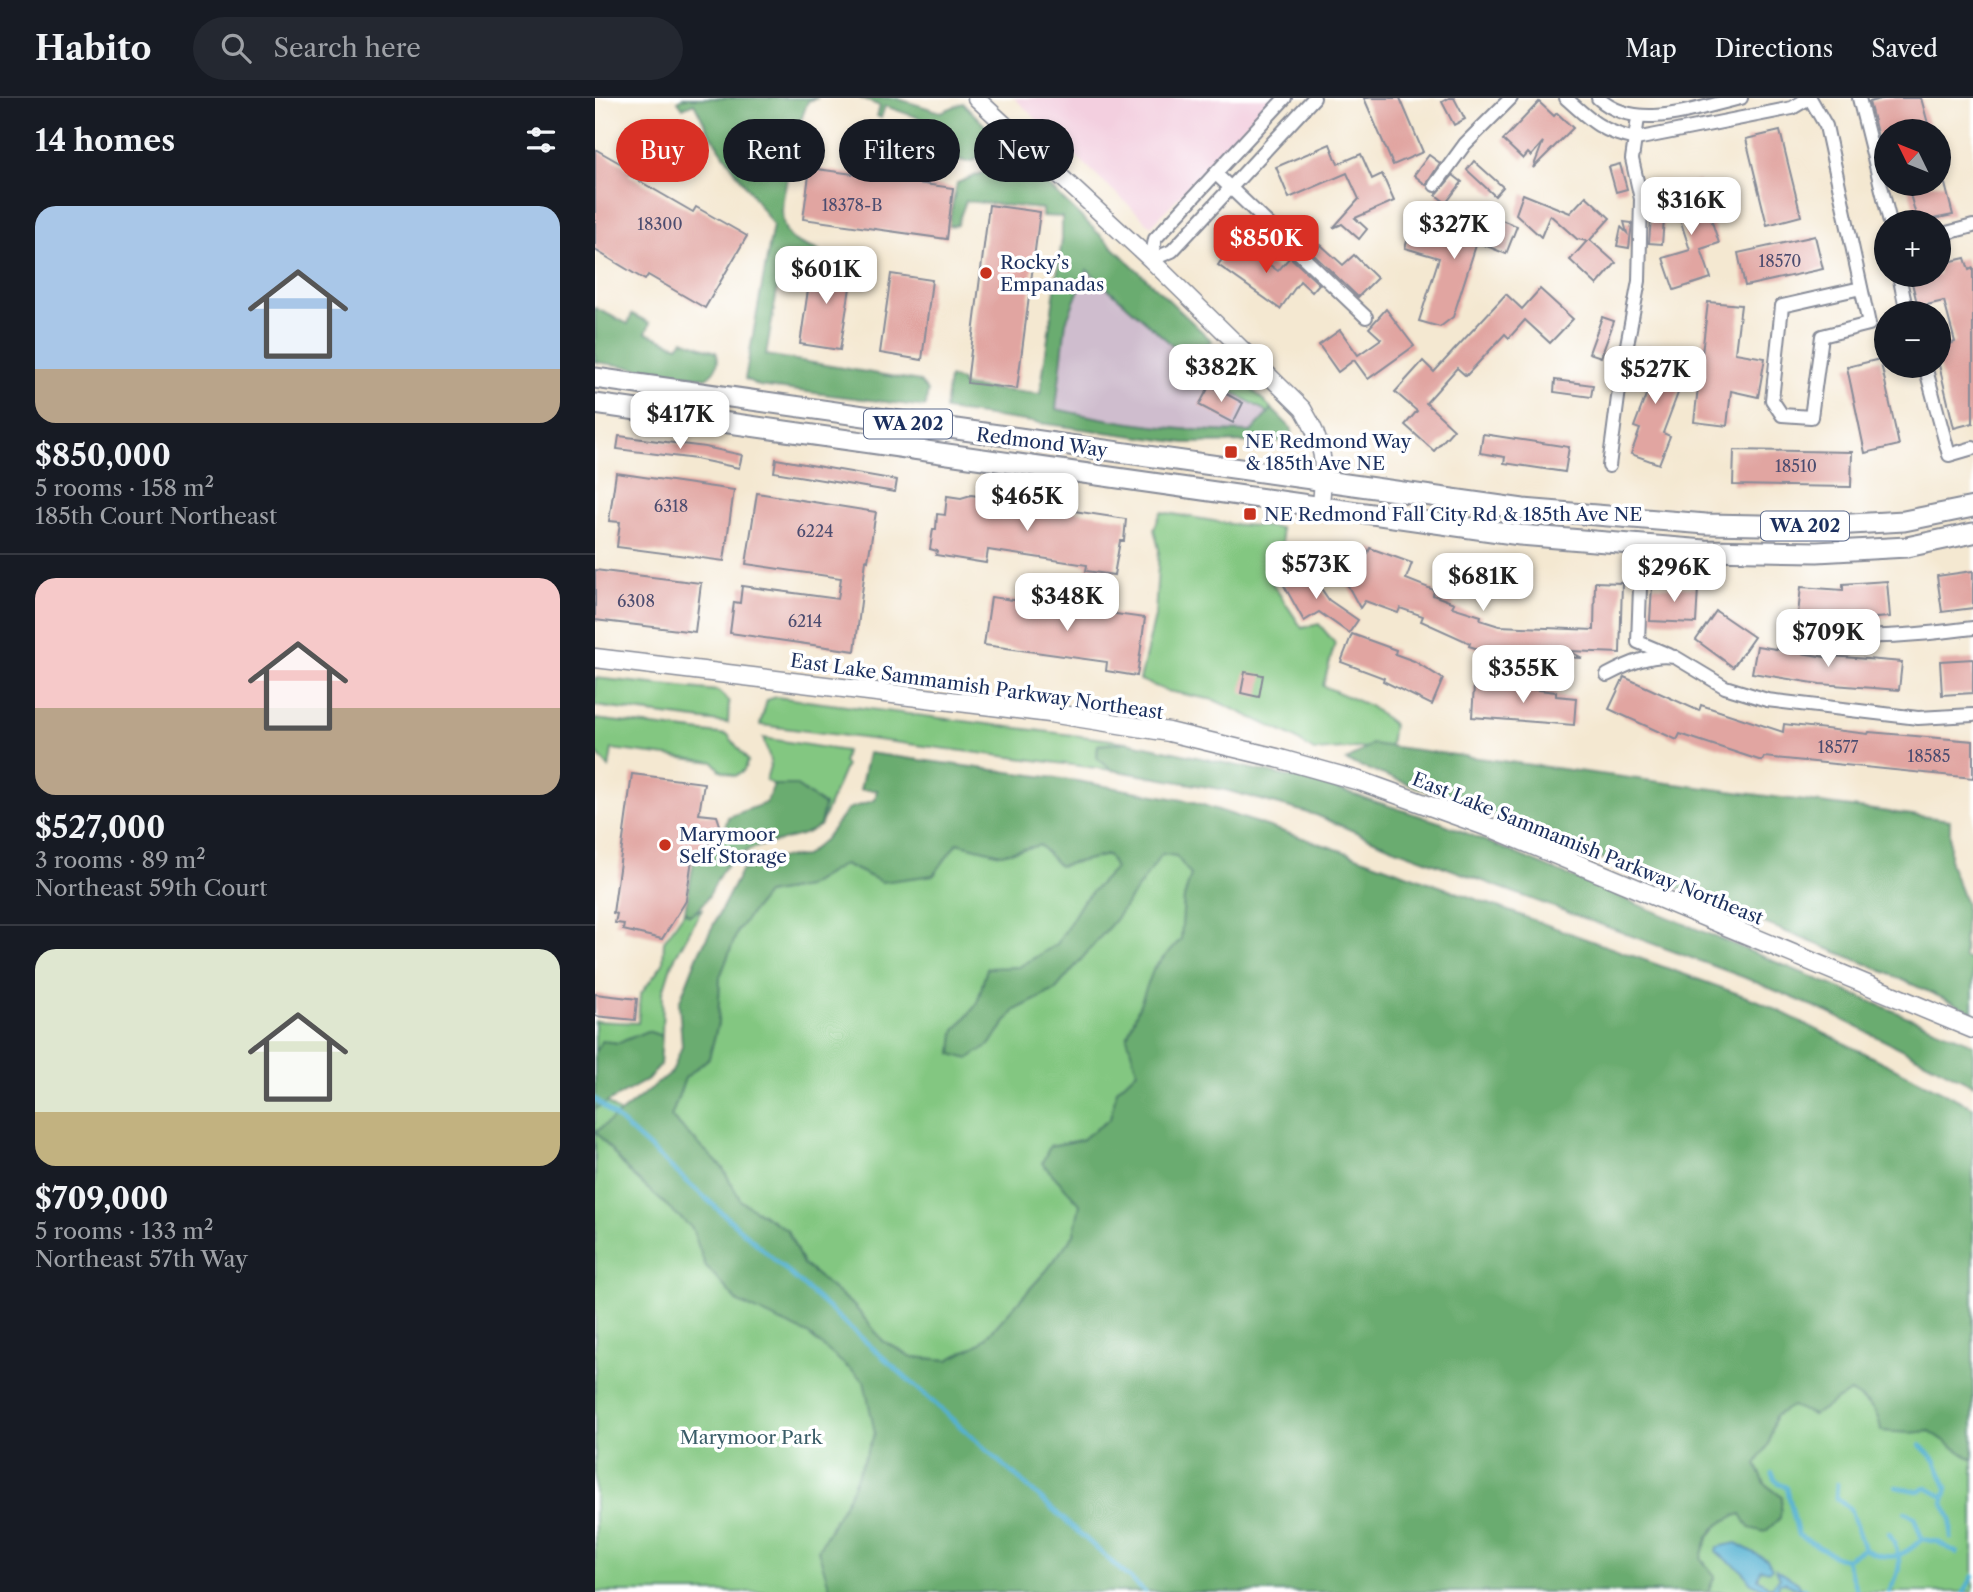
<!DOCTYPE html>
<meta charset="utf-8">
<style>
:root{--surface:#171b24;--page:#242831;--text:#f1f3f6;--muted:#9ea1a6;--line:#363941;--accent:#d93025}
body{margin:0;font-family:"Libre Caslon Text",serif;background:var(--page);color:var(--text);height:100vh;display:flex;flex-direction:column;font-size:26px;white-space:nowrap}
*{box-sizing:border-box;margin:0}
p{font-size:23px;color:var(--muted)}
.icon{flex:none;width:38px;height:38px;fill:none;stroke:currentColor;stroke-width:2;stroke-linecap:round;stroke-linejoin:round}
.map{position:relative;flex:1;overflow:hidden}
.details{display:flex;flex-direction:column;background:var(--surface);width:595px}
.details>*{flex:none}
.banner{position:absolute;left:21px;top:21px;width:665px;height:63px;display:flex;gap:14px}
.needle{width:46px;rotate:313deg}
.buttons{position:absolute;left:1279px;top:21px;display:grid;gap:14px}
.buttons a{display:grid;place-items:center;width:77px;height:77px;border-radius:50%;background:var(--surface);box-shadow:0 4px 10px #0003;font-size:35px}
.price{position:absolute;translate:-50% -60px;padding:0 16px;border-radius:14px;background:#fff;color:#222;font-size:23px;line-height:46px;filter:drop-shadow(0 2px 4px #0008)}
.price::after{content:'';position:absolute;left:50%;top:42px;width:21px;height:16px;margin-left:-10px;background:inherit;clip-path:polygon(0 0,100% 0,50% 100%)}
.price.on{background:var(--accent);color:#fff}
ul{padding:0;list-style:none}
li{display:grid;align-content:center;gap:14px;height:371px;padding:0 35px}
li+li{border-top:2px solid var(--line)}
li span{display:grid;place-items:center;height:217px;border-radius:21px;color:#555}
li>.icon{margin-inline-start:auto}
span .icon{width:126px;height:126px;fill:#fffc;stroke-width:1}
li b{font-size:30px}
h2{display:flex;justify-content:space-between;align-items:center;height:84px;padding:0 35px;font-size:30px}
.chip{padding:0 24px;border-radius:32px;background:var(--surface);box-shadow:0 4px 10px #0003;font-size:24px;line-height:63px}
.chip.on{background:var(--accent);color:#fff}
header{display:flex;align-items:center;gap:42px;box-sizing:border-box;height:98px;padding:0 35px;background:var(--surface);border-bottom:2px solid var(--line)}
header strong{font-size:33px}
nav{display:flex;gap:38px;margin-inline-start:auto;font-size:24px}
.search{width:490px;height:63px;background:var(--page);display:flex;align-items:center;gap:18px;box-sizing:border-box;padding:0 24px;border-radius:38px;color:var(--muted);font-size:26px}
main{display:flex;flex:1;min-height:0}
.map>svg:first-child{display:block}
</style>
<header>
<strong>Habito</strong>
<div class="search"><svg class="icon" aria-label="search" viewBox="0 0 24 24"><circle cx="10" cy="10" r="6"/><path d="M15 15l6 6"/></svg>Search here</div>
<nav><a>Map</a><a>Directions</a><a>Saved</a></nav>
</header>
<main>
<section class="details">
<h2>14 homes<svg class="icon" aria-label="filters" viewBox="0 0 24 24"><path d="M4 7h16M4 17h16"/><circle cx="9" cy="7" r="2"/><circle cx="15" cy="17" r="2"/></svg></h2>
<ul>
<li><span style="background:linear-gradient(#a9c7e8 75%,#b9a48a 0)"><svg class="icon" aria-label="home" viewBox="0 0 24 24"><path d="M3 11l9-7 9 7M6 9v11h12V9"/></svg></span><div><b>$850,000</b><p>5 rooms · 158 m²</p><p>185th Court Northeast</p></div></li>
<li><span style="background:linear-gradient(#f6c9c9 60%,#b9a48a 0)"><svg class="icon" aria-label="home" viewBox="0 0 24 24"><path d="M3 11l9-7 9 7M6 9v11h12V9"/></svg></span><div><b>$527,000</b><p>3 rooms · 89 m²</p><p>Northeast 59th Court</p></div></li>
<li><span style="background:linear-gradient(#dfe7d0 75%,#c2b280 0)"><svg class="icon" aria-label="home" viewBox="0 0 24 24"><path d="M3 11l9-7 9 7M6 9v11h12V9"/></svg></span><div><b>$709,000</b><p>5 rooms · 133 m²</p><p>Northeast 57th Way</p></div></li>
</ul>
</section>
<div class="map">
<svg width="1378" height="1494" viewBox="0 0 1378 1494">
<rect width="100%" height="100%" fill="#fff"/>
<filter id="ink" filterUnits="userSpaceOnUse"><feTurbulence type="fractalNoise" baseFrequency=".0143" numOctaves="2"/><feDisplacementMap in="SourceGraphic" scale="14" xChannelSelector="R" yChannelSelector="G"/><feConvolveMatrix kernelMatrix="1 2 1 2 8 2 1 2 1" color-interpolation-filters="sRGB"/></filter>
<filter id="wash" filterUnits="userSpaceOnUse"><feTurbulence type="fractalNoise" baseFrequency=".00686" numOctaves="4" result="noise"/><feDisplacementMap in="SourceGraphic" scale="28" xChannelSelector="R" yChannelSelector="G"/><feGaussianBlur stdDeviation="1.57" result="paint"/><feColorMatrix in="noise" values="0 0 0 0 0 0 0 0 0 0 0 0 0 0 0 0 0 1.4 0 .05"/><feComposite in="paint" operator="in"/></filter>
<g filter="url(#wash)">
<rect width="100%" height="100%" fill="#f4e8d1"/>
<path fill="#f3cfdf" d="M419,0H676L556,128Z"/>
<path fill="#cfbdce" d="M492,171L592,260L608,250L625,268L604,274L674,315L656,334H597L517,323L461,311L471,224Z"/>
<g fill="#83c781" stroke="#4f7b70" stroke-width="2">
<path d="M612,247L677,311L674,315L603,274L624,268L608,250Z"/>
<path d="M566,414L636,426L685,430L691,467L675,482L707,530L724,526L740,545L728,588L775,608L798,626L795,648L719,653L694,637L619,602L572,593L545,582L560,518L564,451L559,431Z"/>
<path d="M0,580L123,593L134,603L133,625L0,608Z"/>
<path d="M181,599L532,644L503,647L502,660L517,672L165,627L172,602Z"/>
<path d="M0,621L133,637L153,663L149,672L140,678L125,672L119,664L17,651L14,670L0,653Z"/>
<path d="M168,640L251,653L248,665L251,667L225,728L229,707L200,687H179L171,682L176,664Z"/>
<path d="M362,745L406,756L445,747L464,768L513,757L520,770L488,803L463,846L424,869L392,871L382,906L359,934L394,947L420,912L460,892L519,823L567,756L581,757L596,777L589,800L587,841L559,870L542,973L522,992L515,1021L486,1042L455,1048L448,1065L486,1106L479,1136L452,1172L386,1245L353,1262L317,1259L288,1243L260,1209L208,1166L192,1132L146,1103L127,1069L76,1019L90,980L114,960L123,925L125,879L143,832L171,796L211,789L249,766L287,784Z"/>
<path d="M107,811L77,865L68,894L67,938L52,933L24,945L7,943L0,954V923L43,925L45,897L68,866L69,843L90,813L94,817Z"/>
<path d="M0,994L95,1076L558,1494H0Z"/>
<path d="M1255,1294C1286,1310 1294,1338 1335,1333L1378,1362V1494H1113L1120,1478L1106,1461C1115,1416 1149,1414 1187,1399L1170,1386L1161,1366L1174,1346L1180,1318L1197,1307L1218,1317Z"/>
</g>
<g fill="#6aac6f" stroke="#426e66" stroke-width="2" fill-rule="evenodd">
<path d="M88,0H223L213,3L203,30L219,34V42L210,35L204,39L207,47C194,67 177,118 195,139C201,146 216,149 224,153V166L187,163L171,257L324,283L333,293L330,309L164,288L150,281L178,127L115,36L99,5L88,10L83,3Z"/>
<path d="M265,0H300L346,14L368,5L414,52L373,64L349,59L353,30L290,8L286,20L282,18L285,8Z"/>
<path d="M424,60L617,243L592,260L492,172L471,224L461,311C527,326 589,334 656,334L677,311L697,331L695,340L682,344L590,345L350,312L354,280L367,283L368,288L445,296L467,142V119L447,118V111L371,103L362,127L353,128L362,85Z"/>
<path d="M0,210L33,226L37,216L55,225L51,235L83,248L88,242L121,254C126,265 120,274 111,280L0,264Z"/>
<path d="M532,644L723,685L847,725L1378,946V987L1234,915L1148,879L798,750L721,717L630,692L517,672L502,660L503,647Z"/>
<path d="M777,646L1355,722V765L1371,806L1369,860L1378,862V914L1279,869L916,724L751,663Z"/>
<path d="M273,655L482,683L599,704L750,754L1166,904L1378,1009V1362L1335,1333L1315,1335L1286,1333C1284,1312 1272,1303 1255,1294L1218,1317L1197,1308L1180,1318L1174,1346L1161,1366L1170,1386L1187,1399L1185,1420L1170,1434L1154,1430L1146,1416C1121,1424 1111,1435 1106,1461L1120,1478L1113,1494H236L223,1452L254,1397L280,1335L269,1283L213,1236L143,1204L110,1167L97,1130L35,1075L1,1034L77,974L87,948L84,905L102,859L146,773L170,761L210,758L229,742L253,711L280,702L282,692H265ZM362,745L406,756L445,747L464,768L513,757L520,770L488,803L462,846L424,869L392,870L382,906L359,934L357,956L373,961L394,947L420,912L460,892L519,823L567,756L581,758L596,777L589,800L586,841L559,870L532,939L542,973L522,992L515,1021L486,1042L455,1048L447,1065L485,1106L479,1136L452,1172L386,1245L353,1262L317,1259L288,1243L260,1209L208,1166L192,1132L146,1103L127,1069L76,1019L90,980L114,960L123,925L125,879L143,832L171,796L211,789L249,766L287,784L339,777Z"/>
<path d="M179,687H200L229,707L225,728C197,746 163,741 136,763C117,779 118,806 94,817L90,813L99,762L129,733L133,719L171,705Z"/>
<path d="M52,933L67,938L65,967L52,982L0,1011V954L7,943L24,945Z"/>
</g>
<path fill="#53b1d1" stroke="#377098" stroke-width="2" d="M1141,1445L1172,1462L1177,1470L1174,1473L1166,1471L1163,1481L1175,1489L1185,1480L1181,1471L1203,1485L1208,1494H1202L1203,1491L1190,1484L1184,1485L1183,1494H1174L1155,1484C1149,1469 1131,1464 1121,1453L1122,1449Z"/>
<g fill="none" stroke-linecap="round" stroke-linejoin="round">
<g stroke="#53b1d1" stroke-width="4.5">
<path d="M0,1001L550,1494"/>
<path d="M1325,1347L1340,1362L1352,1390L1348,1405L1356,1421V1440"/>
<path d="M1177,1375L1181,1383L1192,1390L1203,1437L1242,1459L1251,1461L1269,1451C1294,1464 1307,1460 1327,1441L1343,1444L1362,1455"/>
<path d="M1242,1386L1241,1400L1255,1411L1269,1451"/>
<path d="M1301,1389L1322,1393L1332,1390L1349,1399"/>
<path d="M1310,1414L1319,1419L1327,1441"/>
<path d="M1294,1435C1307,1459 1308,1470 1294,1494"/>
<path d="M1251,1462L1262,1494"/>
<path d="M1209,1491L1216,1494"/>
<path d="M1369,1494L1378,1478"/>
</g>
</g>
<g id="blocks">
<g fill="#e1a5a1">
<path d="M769,0H805L828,54L798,67Z"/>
<path d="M854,0H859L870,21L859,27L847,4Z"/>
<path d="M1289,0H1326L1335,33H1292L1290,66L1274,4Z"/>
<path d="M944,4L959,18L962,15L978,30L938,70L948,44L936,58L933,55L928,61L908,42Z"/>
<path d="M1185,33L1206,118L1172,127L1151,41Z"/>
<path d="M735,46L743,66L766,56L777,81L787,76L799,103L760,120L772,131L764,141L747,126L738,130L764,101L752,75L694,100L681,69Z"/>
<path d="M0,51L37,72L34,77L98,114L101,109L152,138L110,210L53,177L50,182L0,152Z"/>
<path d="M834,57L845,65L831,87L819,77Z"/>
<path d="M879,63L908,89L900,98L872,72Z"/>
<path d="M1025,66L1032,91L1021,94L1014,69Z"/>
<path d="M215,70L358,90L352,141L208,121Z"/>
<path d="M858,77L867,84L851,105L841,97Z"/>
<path d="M1103,82L1124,145L1106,151L1116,180L1079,192L1068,160L1095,152L1075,91Z"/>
<path d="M1312,86H1350L1358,117L1323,124Z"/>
<path d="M928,96L975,115L991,98L1015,120L995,142L1021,165L1002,187L975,162L992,143L982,141L955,117L946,139L921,116Z"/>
<path d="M394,107L445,114L422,291L372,285Z"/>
<path d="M886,114L922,128L911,156L882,144L858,219L845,229L824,223L844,160L810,150L818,123L876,141Z"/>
<path d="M1056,120L1069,121L1067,146L1054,145Z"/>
<path d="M1029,124L1037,125L1034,150L1022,148L1026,129L1032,135Z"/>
<path d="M1220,138L1228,171L1150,188L1143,155Z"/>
<path d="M641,142L683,173L695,159L724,186L717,194L705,183L685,211L623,167Z"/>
<path d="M726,147L748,167L759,157L782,180L763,199L718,156Z"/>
<path d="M1370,160L1374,172L1378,170V325L1359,330L1344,267V251L1360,244L1349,203L1323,209L1315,177H1344V166Z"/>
<path d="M217,165L258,171L245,252L205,246Z"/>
<path d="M296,176L337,182L327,262L285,255Z"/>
<path d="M945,191L978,221L955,245L930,222L914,240L910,236L871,278L862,270L831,305L859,331L839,353L810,327L822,313L800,294L828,263L839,274L911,196L927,211Z"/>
<path d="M1113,204L1146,207L1140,255L1170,260L1163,299L1136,293L1132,328L1099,324Z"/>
<path d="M791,211L819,248L773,281L759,262L743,274L724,247L745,232L763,257L786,241L774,230Z"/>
<path d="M1007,219L1019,223L1006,259L994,255Z"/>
<path d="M1053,247L1079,256L1070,281L1086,287L1068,335L1075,338L1064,366L1036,356L1045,331L1039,329L1057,281L1043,275Z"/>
<path d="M1285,261L1304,347L1270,355L1252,269Z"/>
<path d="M960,282L998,287L996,299L959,294Z"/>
<path d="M615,287L648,305L638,325L604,307Z"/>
<path d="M888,336L974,349L970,374L909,365L910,359L885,355Z"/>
<path d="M24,338L110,349L147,357L144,370L101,361L22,351Z"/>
<path d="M1139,352L1257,354L1256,389L1138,387Z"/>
<path d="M181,361L302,382L300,394L179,374Z"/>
<path d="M21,375L139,392L129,463L22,449L25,424L14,423Z"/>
<path d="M162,395L281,414L273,463L271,462L260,553L135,535L139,504L145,505L147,488L243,501L246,480L151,466Z"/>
<path d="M376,397L531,421L529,443H525L519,477L491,473L492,467L393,452L391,465L341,457L342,453L335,451L338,431H341L342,416L350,417L352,398L366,400Z"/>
<path d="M775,450L817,465L811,481L839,492L838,497L859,505L857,509L886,518L885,522L904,528L999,532L1000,484L1027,485L1025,555L974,553L987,560L899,556L874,548L875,545L826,523L828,518L805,510L803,515L770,503L765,510L741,466L752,460L764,479Z"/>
<path d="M712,470L734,502L763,522L754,535L724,514L709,523L687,484Z"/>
<path d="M0,472L106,485L100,534L0,522Z"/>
<path d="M1378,473V510L1347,514L1342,478Z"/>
<path d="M1292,483L1295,519L1250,522V520L1203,516L1206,489L1248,492V486Z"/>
<path d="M1057,488L1103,490L1101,525L1055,523Z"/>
<path d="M396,499L550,520L542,578L511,573L512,564L389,547Z"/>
<path d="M1121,513L1159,539L1138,569L1101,542Z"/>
<path d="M757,536L801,552L800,556L819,563L848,581L837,607L788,583L789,580L746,564Z"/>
<path d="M1162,548L1237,560V558L1307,564L1304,592L1225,586L1157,575Z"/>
<path d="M1378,561V595L1347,597L1345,563Z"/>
<path d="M650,574L668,577L664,599L646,595Z"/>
<path d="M1029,579L1104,613L1106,607L1188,634L1189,626L1273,636L1274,634L1378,643V680L1169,659L1167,663L1085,636L1082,642L1014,611Z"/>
<path d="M902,587L961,594V598L981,600L979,627L877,619L879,588Z"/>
<path d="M37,676L109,685L104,716L122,718L127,733L97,761L91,803L67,841L28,832L29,826L20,825L22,816L18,815Z"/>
<path d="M0,896L42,901L40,922L0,918Z"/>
</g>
</g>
</g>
<g filter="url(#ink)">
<use href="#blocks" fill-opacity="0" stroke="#888c98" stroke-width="2"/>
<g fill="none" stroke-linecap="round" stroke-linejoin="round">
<defs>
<g id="minor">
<path d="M971,0C996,23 1007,34 1041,41L1197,10L1214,0"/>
<path d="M1003,0C1042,35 1100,10 1146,0"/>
<path d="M1215,0L1231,28L1274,226L1227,238L1216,319L1187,317L1177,302L1187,208L1266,190"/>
<path d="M1264,0L1295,124"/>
<path d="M621,76L771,219"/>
<path d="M840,87L870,46L916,0"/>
<path d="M1344,137L1378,128"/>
<path d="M556,162L577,153L719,0"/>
<path d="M556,162L560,141L690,0"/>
<path d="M1304,177L1312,215"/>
<path d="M1330,268L1354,357L1378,350"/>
<path d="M1014,368L1025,284L1044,183L1046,101L1037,61L1043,20"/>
<path d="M1045,490L1043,544L1074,557"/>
<path d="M1204,534C1265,542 1317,538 1378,530"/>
<path d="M1012,577C1033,566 1056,555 1080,559L1130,589L1172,602L1323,620L1378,617"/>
</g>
<path id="tertiary" d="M381,0L556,162L708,311C730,347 730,366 726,406"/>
<path id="secondary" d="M0,560L455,615L574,634L682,660L768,684L899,731L1378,931"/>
<g id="primary">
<path d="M0,280L928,411L1111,426L1221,428L1309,423L1378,409"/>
<path d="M0,306L925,437L1110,452L1222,454L1312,449L1378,435"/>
</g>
</defs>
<use href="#minor" stroke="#888c98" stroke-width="16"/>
<use href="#tertiary" stroke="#888c98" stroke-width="19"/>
<use href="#secondary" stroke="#888c98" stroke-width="21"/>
<use href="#primary" stroke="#888c98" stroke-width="23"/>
<use href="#minor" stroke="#fff" stroke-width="12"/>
<use href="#tertiary" stroke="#fff" stroke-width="16"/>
<use href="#secondary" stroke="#fff" stroke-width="18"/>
<use href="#primary" stroke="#fff" stroke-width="19"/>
</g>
</g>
<g fill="#c8321e" stroke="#fff" stroke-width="2.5">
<circle cx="391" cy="175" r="7"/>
<rect x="629" y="347" width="14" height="14" rx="3.5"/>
<rect x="648" y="409" width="14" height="14" rx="3.5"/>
<circle cx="70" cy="747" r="7"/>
</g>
<g text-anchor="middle" stroke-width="7" stroke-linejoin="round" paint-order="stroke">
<g font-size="16" fill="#4c4c6f">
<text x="257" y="113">18378-B</text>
<text x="65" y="132">18300</text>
<text x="1185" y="169">18570</text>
<text x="1201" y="374">18510</text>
<text x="76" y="414">6318</text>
<text x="220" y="439">6224</text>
<text x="41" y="509">6308</text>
<text x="210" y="529">6214</text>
<text x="1243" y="655">18577</text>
<text x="1334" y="664">18585</text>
</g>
<g fill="#fff" stroke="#5f6d8e" stroke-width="2">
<rect x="269" y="311.5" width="88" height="29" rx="5"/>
<rect x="1166" y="413.5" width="88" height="29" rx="5"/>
</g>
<g font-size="18" font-weight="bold" fill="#1b2f5e">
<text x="313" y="332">WA 202</text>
<text x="1210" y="434">WA 202</text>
</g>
<g font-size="19" fill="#1b2f5e" stroke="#fff" text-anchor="start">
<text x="405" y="171">Rocky’s<tspan x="405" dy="22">Empanadas</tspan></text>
<text x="650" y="350">NE Redmond Way<tspan x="650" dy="22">&amp; 185th Ave NE</tspan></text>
<text x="669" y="423">NE Redmond Fall City Rd &amp; 185th Ave NE</text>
<text x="84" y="743">Marymoor<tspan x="84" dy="22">Self Storage</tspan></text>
</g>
<g font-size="19" fill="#1b2f5e" stroke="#fff">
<text transform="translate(447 344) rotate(7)" y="7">Redmond Way</text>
<text transform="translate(382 588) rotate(8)" y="7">East Lake Sammamish Parkway Northeast</text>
<text transform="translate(993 750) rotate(22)" y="7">East Lake Sammamish Parkway Northeast</text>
</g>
<g font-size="19" fill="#3a5d68" stroke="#fff">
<text x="156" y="1346">Marymoor Park</text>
</g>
</g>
</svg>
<div class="buttons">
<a><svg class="needle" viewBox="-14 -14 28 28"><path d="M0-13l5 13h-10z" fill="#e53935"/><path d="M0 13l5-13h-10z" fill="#9ea1a6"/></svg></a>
<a>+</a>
<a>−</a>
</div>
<b class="price" style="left:1096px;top:139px">$316K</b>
<b class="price" style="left:859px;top:163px">$327K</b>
<b class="price on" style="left:671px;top:177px">$850K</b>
<b class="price" style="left:231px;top:208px">$601K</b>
<b class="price" style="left:626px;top:306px">$382K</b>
<b class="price" style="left:1060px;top:308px">$527K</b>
<b class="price" style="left:85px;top:353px">$417K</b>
<b class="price" style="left:432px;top:435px">$465K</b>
<b class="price" style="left:721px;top:503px">$573K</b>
<b class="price" style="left:1079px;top:506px">$296K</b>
<b class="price" style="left:888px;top:515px">$681K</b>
<b class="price" style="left:472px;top:535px">$348K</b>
<b class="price" style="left:1233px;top:571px">$709K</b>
<b class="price" style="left:928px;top:607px">$355K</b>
<div class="banner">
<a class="chip on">Buy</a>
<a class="chip">Rent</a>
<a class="chip">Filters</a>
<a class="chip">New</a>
</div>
</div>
</main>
